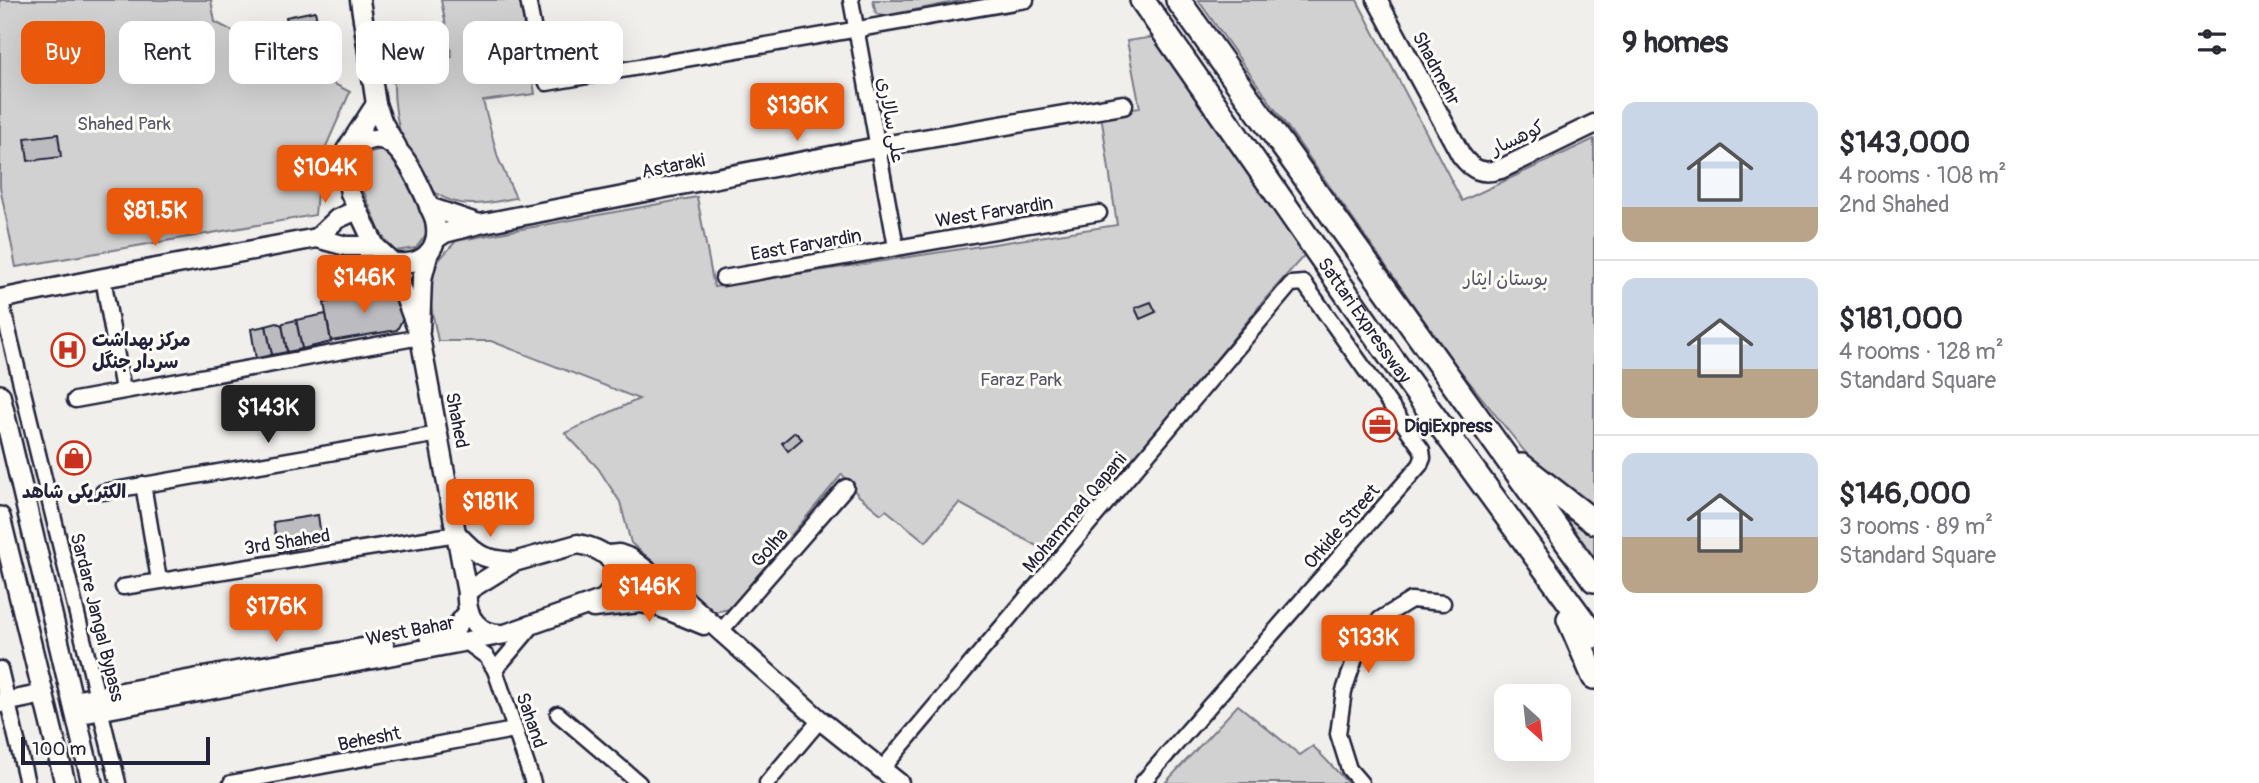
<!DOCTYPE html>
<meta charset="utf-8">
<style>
:root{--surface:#fff;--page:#f2f2f3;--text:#2b2b33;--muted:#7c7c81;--line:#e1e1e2;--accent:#ea580c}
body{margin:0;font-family:Pangolin,"Playpen Sans Arabic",sans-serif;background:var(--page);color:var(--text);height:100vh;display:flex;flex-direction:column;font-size:26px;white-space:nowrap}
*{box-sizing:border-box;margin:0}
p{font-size:23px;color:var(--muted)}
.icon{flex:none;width:38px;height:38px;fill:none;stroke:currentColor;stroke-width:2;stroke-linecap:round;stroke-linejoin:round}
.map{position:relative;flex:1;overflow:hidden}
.details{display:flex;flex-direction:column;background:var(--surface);width:665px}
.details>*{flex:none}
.guide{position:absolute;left:21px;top:21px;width:665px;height:63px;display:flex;gap:14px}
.needle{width:46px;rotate:153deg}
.fabs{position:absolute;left:1494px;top:684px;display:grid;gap:14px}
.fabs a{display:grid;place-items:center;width:77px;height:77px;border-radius:14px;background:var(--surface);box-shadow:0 7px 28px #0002;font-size:35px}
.scale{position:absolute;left:21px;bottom:18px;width:189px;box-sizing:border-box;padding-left:7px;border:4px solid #22223b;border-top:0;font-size:19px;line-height:24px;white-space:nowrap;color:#22223b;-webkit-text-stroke:5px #fdfcf7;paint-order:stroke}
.price{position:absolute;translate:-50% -60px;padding:0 16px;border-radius:7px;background:var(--accent);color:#fff;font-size:23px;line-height:46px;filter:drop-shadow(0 2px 4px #0008)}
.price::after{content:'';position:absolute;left:50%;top:42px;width:21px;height:16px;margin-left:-10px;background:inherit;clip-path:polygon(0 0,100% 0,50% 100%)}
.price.active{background:#222;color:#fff}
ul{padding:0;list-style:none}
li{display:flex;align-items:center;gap:21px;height:175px;padding:0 28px}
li+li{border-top:2px solid var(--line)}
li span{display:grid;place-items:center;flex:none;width:196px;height:140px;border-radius:14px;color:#555}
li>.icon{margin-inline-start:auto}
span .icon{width:84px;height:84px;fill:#fffc;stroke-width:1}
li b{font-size:30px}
h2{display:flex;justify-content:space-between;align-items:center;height:84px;padding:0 28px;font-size:30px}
.tag{padding:0 24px;border-radius:14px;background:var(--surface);box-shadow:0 7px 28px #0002;font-size:24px;line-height:63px}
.tag.active{background:var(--accent);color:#fff}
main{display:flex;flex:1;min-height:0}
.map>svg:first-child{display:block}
</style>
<main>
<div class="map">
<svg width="1594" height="783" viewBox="0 0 1594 783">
<rect width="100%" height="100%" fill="#f0efec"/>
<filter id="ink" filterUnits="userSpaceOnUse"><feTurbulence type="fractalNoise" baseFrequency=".0143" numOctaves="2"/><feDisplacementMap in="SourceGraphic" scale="14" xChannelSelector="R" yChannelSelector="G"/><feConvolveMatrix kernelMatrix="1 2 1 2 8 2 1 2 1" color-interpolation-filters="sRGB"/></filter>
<g filter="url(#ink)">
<g fill="#d2d1d1" stroke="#7a7a86" stroke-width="2">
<path d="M0,0H211L215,22L350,92L320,160L315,215L16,267L0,187Z"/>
<path d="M441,0H520L535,94L483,101L498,158L516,198C496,201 473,208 452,201C405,186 392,115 394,72L452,57Z"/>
<path d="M873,0H965L884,16L876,14Z"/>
<path d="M1198,0H1357L1462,201L1594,139V514L1537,467L1455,364Z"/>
<path d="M1154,37L1308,251L1266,298L1146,447L1053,555L959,503L926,542L886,510L881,514L858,495L842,474L730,609L713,612L631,543L620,502L598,468L565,433L639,399L491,341H438L427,286L437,262L456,241L697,197L714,287L1117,225L1101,114L1140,108L1127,41Z"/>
<path d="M385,149L401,165L427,222V233L416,248L395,251L390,247L380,232L357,175C356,156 368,151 385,149Z"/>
<path d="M1543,486L1594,528V557Z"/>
<path d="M630,563L698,616L616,599L628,581Z"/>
<path d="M1238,705L1300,755L1313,746L1348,783H1165Z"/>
</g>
<g fill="#bcbcc0" stroke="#22223b" stroke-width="2">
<path d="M315,11L321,40L292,46L286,17Z"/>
<path d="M58,134L61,157L28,161L25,138Z"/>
<path d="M376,290L402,300L406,317L403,318L397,330L331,341L324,303Z"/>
<path d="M1151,302L1156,312L1140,319L1135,308Z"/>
<path d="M326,314L331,342L302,349L296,320Z"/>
<path d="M296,320L302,349L287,352L282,325L283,323Z"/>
<path d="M277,323L282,325L287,352L272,355L266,326Z"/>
<path d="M266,326L272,355L256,359L251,329Z"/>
<path d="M795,432L802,439L788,451L782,443Z"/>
<path d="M318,515L322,543L279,552L273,522Z"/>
</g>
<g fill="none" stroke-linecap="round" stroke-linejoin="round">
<defs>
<g id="minor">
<path d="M528,0L541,67L547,83L1026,0"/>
<path d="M851,0L896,247"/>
<path d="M103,278L123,390"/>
<path d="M723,278L1099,213"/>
<path d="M0,297L118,783"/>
<path d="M75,400L420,337"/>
<path d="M143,484L159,580"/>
<path d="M103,492L439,434"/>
<path d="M123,587L457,534"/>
<path d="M720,632L846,487"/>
<path d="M465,641L487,657L495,670L533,783"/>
<path d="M0,669L27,783"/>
<path d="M495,670L533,625"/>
<path d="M558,714L639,783"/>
<path d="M882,769L1291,284L1304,283L1422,450L1423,458L1420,465L1142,783"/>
<path d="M231,783L514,730"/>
<path d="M767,783L820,720"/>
<path d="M1361,783L1349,769L1338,734L1344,691L1360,643L1380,619L1411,600L1443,603"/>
</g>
<g id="tertiary">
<path d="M360,0L376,104L383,123L397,147"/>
<path d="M1377,0L1461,155C1472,170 1482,175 1501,169L1594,124"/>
<path d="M345,168C351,153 356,142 373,139C402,134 424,195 434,217C443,248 423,268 392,262L375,246L350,193L345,168L346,150L376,104"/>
<path d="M429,207L479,224"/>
<path d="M317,238L337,219L357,210"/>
<path d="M436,239L445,233L479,224L877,147L1123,105"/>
<path d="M392,262L420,337L467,593"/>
<path d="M0,299L103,278L317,238L346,246H375"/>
<path d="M420,330L422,279L429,252"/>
<path d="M457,534C478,557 483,559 514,562"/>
<path d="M578,544C610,550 629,570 604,599L505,634C480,636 465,618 467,593L472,588L514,562Z"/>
<path d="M609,555L619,554L630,558L682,597L820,720L899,783"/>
<path d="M593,608L640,603L655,605L704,625"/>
<path d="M429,636L452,632L468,612"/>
<path d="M73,701L384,644"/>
<path d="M0,703L44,694"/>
<path d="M76,715L505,634"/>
</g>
<g id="secondary">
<path d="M0,395L92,783"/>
<path d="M0,517L65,783"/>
</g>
<g id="trunk">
<path id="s1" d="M1142,0L1392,359L1594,636"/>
<path d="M1178,0L1594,580"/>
<path d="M1522,466L1594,522"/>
<path d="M1569,619L1594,677"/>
</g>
</defs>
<use href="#minor" stroke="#22223b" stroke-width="19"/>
<use href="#tertiary" stroke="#22223b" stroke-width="23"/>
<use href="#secondary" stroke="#22223b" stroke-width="24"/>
<use href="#trunk" stroke="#22223b" stroke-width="28"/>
<use href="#minor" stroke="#fdfcf7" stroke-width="14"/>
<use href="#tertiary" stroke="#fdfcf7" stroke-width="18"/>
<use href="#secondary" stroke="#fdfcf7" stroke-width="19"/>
<use href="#trunk" stroke="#fdfcf7" stroke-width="23"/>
</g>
</g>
<defs>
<symbol id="hospital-ring" viewBox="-11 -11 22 22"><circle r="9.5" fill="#fdfcf7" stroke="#c8321e" stroke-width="1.5"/><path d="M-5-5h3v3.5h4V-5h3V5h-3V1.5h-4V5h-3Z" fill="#c8321e"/></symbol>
<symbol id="office-ring" viewBox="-11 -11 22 22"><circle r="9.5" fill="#fdfcf7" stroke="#c8321e" stroke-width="1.5"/><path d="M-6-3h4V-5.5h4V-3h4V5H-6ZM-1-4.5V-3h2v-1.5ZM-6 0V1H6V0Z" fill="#c8321e"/></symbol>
<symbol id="shop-ring" viewBox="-11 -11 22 22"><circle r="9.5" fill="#fdfcf7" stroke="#c8321e" stroke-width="1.5"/><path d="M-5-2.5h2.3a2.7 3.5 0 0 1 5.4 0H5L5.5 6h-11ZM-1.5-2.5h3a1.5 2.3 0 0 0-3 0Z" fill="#c8321e"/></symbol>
</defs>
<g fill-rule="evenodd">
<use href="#hospital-ring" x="49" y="331" width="38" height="38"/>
<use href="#office-ring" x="1361" y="406" width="38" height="38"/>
<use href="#shop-ring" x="55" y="439" width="38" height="38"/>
</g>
<g text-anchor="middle" stroke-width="6" stroke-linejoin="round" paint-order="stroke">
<g font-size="19" fill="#22223b" stroke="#fdfcf7">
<text transform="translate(1437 68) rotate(62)" y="7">Shadmehr</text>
<text transform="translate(892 120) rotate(80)" y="7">علی سالاری</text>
<text transform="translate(1517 137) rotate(-25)" y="7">کوهسار</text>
<text transform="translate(673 165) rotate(-11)" y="7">Astaraki</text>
<text transform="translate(994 211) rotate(-9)" y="7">West Farvardin</text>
<text transform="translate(806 244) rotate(-10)" y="7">East Farvardin</text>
<text dy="7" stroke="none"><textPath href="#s1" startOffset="390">Sattari Expressway</textPath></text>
<text transform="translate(458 420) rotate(79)" y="7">Shahed</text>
<text transform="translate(1074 512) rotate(-50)" y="7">Mohammad Qapani</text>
<text transform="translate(1341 526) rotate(-49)" y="7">Orkide Street</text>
<text transform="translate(287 541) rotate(-9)" y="7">3rd Shahed</text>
<text transform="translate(769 547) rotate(-49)" y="7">Golha</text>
<text transform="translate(98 617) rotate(76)" y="7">Sardare Jangal Bypass</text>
<text transform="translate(410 630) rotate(-11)" y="7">West Bahar</text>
<text transform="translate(532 720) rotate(71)" y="7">Sahand</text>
<text transform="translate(369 738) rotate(-11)" y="7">Behesht</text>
</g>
<g font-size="19" fill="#575768" stroke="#fdfcf7">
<text x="124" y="130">Shahed Park</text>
<text x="1506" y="285">بوستان ایثار</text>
<text x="1021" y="386">Faraz Park</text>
</g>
<g font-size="19" font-weight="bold" fill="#22223b" stroke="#fdfcf7" text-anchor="start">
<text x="92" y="346">مرکز بهداشت<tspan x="92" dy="22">سردار جنگل</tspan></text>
<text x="1404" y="432">DigiExpress</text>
<text x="74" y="498" text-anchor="middle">الکتریکی شاهد</text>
</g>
</g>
</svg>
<div class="fabs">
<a><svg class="needle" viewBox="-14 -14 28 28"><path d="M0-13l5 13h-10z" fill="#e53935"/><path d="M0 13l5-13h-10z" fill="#7c7c81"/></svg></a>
</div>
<div class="scale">100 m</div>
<b class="price" style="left:797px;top:143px">$136K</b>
<b class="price" style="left:325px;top:205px">$104K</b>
<b class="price" style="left:155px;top:248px">$81.5K</b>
<b class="price" style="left:364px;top:315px">$146K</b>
<b class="price active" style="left:268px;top:445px">$143K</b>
<b class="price" style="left:490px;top:539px">$181K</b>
<b class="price" style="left:649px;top:624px">$146K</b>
<b class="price" style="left:276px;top:644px">$176K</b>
<b class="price" style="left:1368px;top:675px">$133K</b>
<div class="guide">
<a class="tag active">Buy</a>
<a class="tag">Rent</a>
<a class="tag">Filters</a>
<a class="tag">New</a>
<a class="tag">Apartment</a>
</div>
</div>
<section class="details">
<h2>9 homes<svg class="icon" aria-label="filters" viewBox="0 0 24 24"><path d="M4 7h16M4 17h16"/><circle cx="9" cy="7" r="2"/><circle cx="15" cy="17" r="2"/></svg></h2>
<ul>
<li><span style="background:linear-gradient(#c9d6e8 75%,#b9a48a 0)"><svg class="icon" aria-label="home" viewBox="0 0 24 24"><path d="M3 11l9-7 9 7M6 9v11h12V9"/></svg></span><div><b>$143,000</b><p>4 rooms · 108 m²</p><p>2nd Shahed</p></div></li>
<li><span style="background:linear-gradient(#c9d6e8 65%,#b9a48a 0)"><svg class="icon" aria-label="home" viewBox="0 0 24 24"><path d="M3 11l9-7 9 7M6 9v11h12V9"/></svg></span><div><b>$181,000</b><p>4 rooms · 128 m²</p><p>Standard Square</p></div></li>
<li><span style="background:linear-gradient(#c9d6e8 60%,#b9a48a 0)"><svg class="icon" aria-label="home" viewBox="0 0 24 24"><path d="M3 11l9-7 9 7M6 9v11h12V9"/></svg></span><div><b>$146,000</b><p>3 rooms · 89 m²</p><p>Standard Square</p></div></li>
</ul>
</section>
</main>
